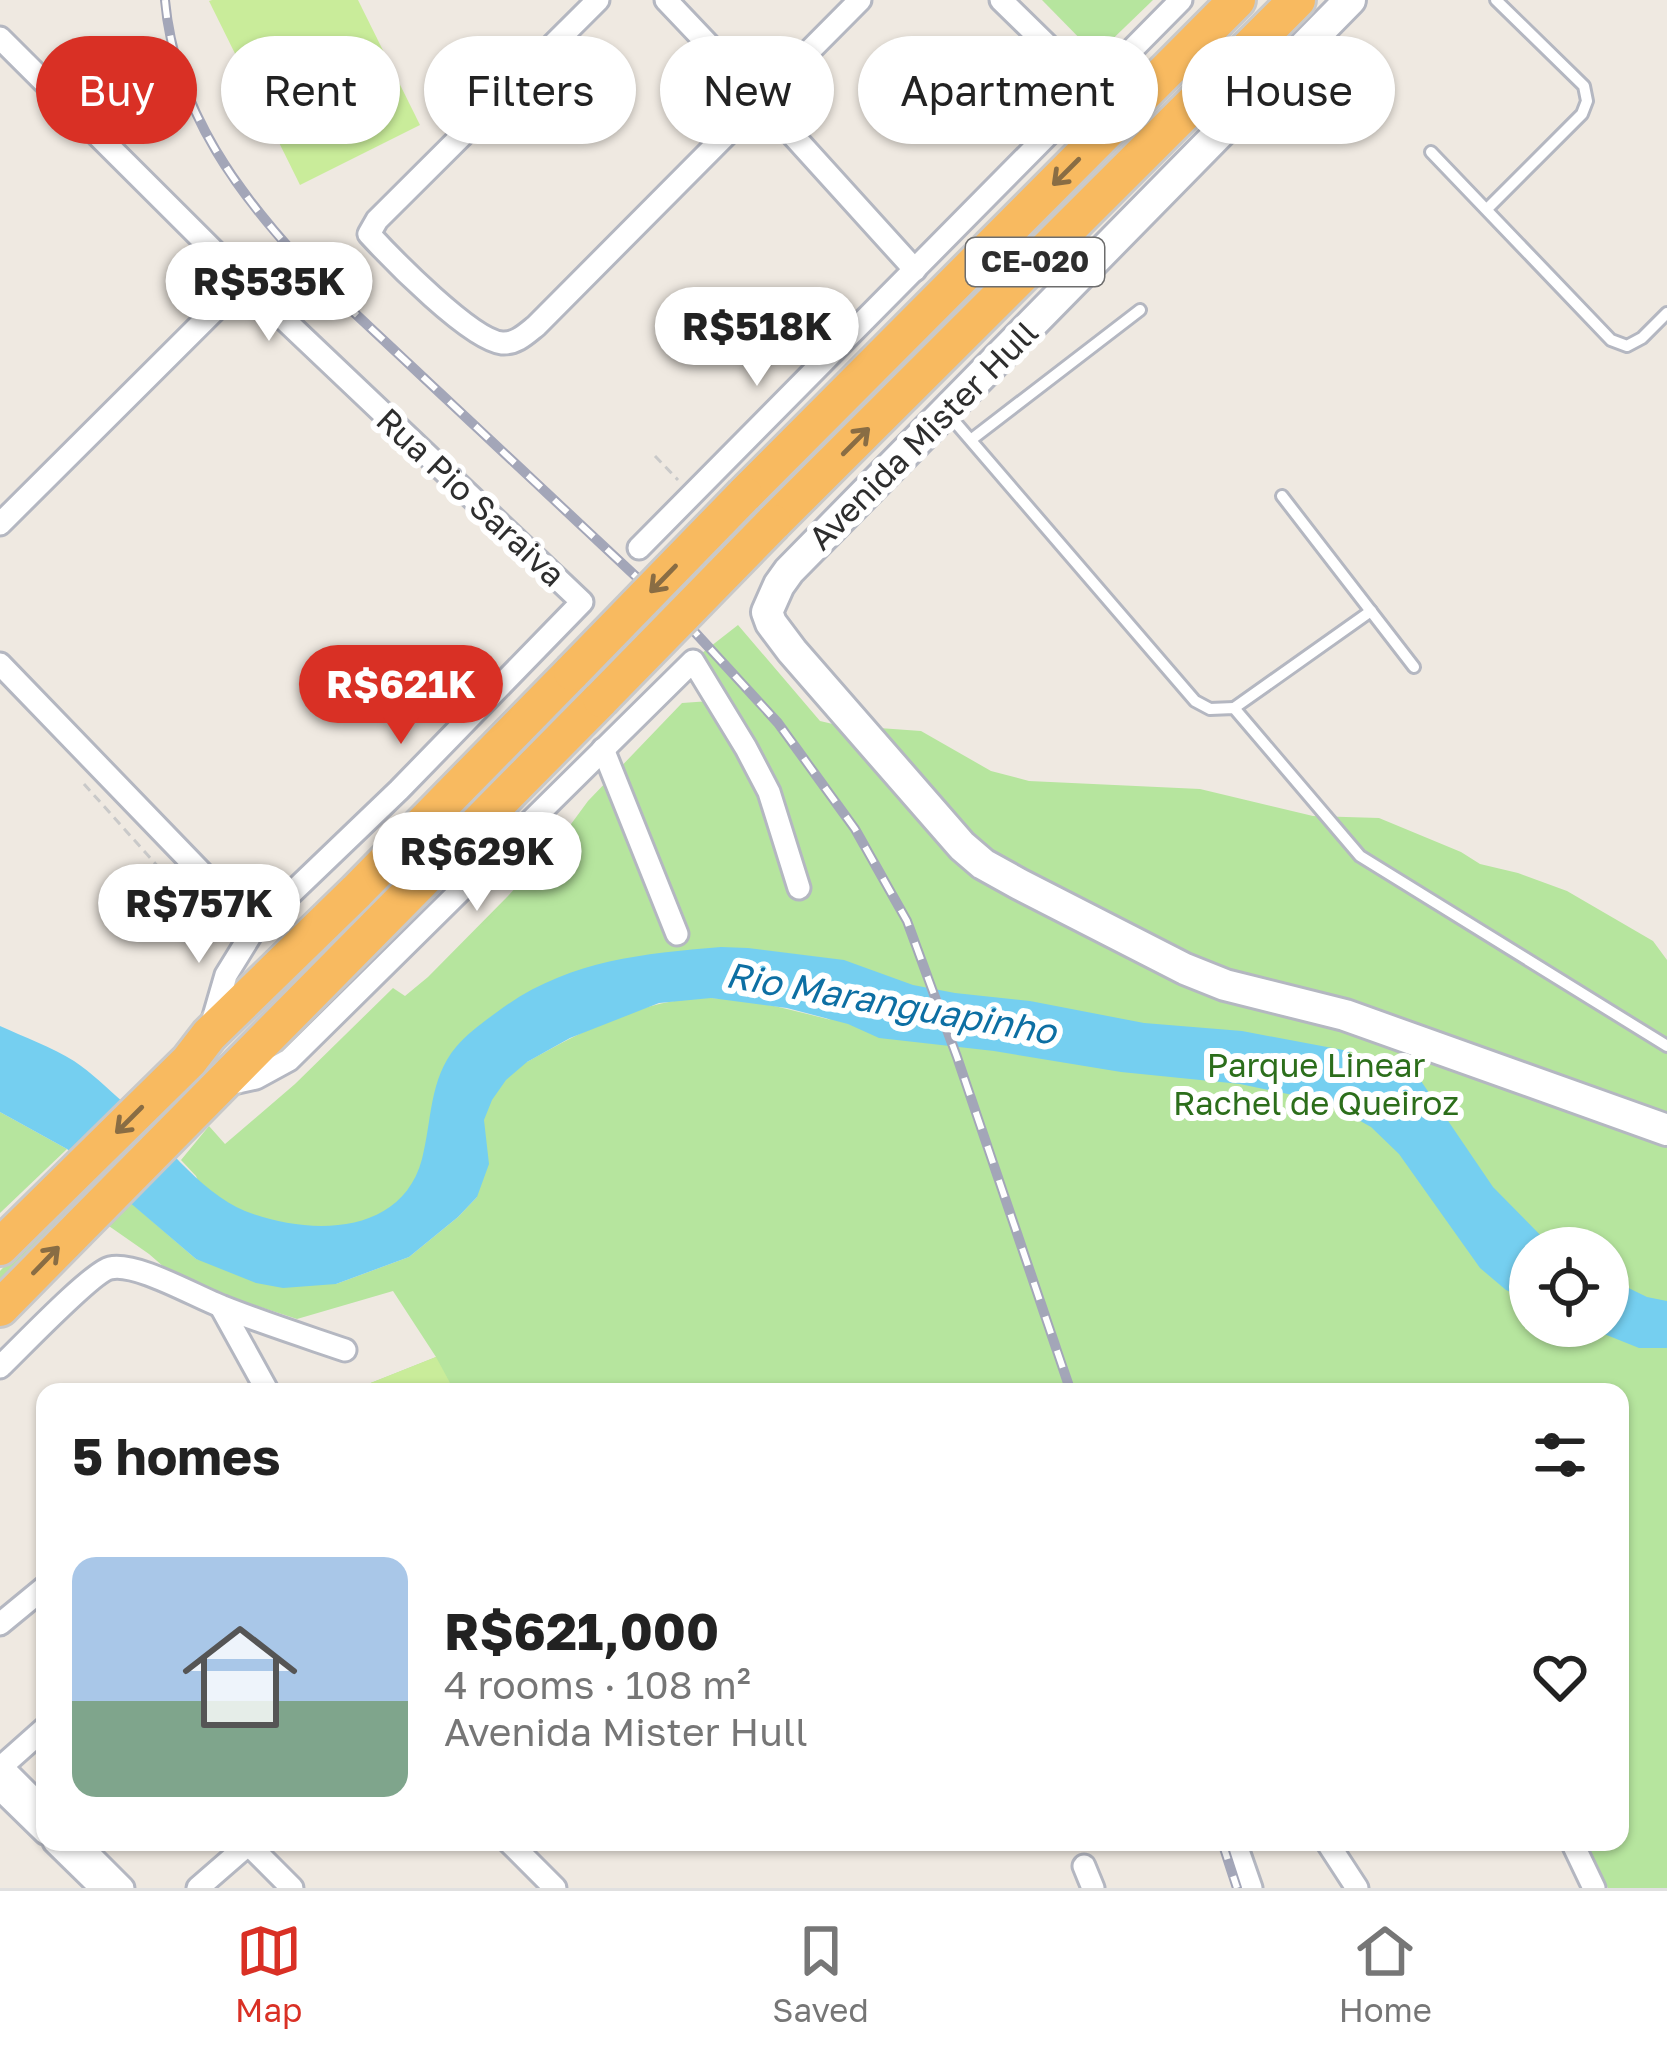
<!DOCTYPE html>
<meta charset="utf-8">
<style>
:root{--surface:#fff;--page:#f6f6f6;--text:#222;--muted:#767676;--line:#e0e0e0;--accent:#d93025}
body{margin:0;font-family:"Golos Text",sans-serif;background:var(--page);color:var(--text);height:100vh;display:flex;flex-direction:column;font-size:45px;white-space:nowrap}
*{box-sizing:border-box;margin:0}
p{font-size:39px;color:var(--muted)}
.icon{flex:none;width:66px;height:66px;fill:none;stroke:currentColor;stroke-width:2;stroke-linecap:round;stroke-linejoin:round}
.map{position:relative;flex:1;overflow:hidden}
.sheet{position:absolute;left:36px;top:1383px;width:1593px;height:468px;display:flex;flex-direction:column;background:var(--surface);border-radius:24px;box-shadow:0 3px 9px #0004}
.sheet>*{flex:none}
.guide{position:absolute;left:36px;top:36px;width:1596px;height:108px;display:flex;gap:24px}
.tools{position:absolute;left:1509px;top:1227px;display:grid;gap:24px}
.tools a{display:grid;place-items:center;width:120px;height:120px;border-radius:50%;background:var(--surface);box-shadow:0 3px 9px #0004;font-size:60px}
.price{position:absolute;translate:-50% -102px;padding:0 27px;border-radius:42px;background:#fff;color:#222;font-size:39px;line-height:78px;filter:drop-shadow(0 3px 6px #0008)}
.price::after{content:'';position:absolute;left:50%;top:72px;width:36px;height:27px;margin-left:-18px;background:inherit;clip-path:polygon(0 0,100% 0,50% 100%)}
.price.active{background:var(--accent);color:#fff}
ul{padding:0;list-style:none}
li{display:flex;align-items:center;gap:36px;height:300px;padding:0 36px}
li span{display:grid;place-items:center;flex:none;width:336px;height:240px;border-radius:24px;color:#555}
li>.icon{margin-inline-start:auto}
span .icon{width:144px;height:144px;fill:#fffc;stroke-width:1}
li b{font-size:51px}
h2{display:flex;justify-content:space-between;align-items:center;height:144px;padding:0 36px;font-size:51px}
.pill{padding:0 42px;border-radius:54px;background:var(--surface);box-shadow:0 3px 9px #0004;font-size:42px;line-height:108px}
.pill.active{background:var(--accent);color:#fff}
.menu{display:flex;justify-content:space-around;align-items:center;height:168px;border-top:3px solid var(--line);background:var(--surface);font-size:33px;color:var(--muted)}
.menu a{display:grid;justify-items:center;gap:6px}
.menu .active{color:var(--accent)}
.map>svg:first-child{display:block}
</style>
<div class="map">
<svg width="1667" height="1888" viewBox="0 0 1667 1888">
<rect width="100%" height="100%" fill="#efe9e1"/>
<g fill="#b6e59e" fill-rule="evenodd">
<path d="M1042,0H1153L1096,55Z"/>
<path d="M738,625L820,721L837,725L921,731L991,771L1029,781L1200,789L1313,816L1379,818L1461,852L1480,864L1518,873L1567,891L1653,941L1667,960V1888H1608L1584,1842H1620V1392H348L436,1357L393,1291L297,1319L180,1281L149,1254L106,1224L130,1202L196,1259L336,1284L409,1257L458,1217L477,1197L357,1231L220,1233L196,1176L181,1160L209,1126L225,1144L295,1084L393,988L405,996L428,977L508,896L563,835L588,801L682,703L724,700L697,657ZM725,970L831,1020C793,1010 751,999 711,998C646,997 582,1031 527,1062L512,1056ZM1530,1248H1608V1326H1530Z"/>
<path d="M0,1112L67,1149L0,1213Z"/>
<path d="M94,1172L106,1182L0,1289V1271Z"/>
</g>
<g fill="#c9ec9a">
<path d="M212,0H358L420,125L300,185L209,1Z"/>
<path d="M436,1357L455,1392H348Z"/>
</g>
<g fill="#75cff0">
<path d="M721,947L748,948L844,960L913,985L955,993L1030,1001L1144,1023L1242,1031L1343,1050L1421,1081L1493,1187L1553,1248H1530V1301L1506,1290L1480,1268L1399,1154L1371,1127L1339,1109L1307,1098L1240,1084L1121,1072L994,1051L879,1038L848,1024L787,1008L711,998L659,1003L570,1038L527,1062L506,1080L492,1100L484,1120L489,1164L477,1197L458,1217L409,1257L336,1284L283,1288L256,1283L196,1259L67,1149L0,1112V1026C24,1037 52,1047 74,1061C91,1072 108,1089 123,1102C159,1136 199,1192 245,1211C306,1235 401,1238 422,1159C432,1121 429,1079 456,1047C468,1033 482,1023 497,1012C565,961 638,954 721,947Z"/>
<path d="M1608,1278L1647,1297L1667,1301V1348H1639L1584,1326H1608Z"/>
</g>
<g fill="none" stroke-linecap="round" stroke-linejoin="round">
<defs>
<g id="service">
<path d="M1431,152L1611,340L1627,346L1642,338L1667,313"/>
<path d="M1487,209L1582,114L1587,101L1584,86L1496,0"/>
<path d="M949,415L1195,701L1210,709L1234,708L1360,856L1667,1046"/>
<path d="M972,439L1140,310"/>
<path d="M1282,496L1414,667"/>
<path d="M1234,708L1371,611"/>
</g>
<g id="minor">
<path d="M598,0L377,220L369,234C392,259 471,340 502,343C516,344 526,334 536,326L860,0"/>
<path d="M666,0L761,100L915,270"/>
<path d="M1001,0L1091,88"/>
<path d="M0,38L249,286L582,602L399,790L255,928L226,975L210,1030"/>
<path d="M0,524L244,281"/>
<path d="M639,548L1181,0"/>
<path d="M0,664L255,928"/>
<path d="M603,749L677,934"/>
<path d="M224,1085L256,1078L289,1060L693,661L746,748L769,792L799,888"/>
<path d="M221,1307L268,1392"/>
<path d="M0,1367C18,1350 92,1272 110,1268C137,1262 196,1297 223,1307C263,1323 304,1336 345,1350"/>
<path d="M0,1624L45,1587"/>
<path d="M0,1765L45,1810"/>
<path d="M0,1768L45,1728"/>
<path d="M0,1789L45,1833"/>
<path d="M54,1842L101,1888"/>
<path d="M77,1842L123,1888"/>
<path d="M509,1842L555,1888"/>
<path d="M1235,1842L1251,1888"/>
<path d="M1327,1842L1357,1888"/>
<path d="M1572,1842L1594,1888"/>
<path d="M248,1844L292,1888"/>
<path d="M1084,1866L1093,1888"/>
<path d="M198,1888L251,1842"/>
</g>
<path id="secondary" d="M1350,0L789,571L779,585L767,612L771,623L792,651L962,846L983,864L1019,884L1185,969L1225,985L1345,1015L1667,1130"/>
<g id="trunk">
<path d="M744,495L1237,0"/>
<path d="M773,523L1297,0"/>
<path d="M0,1247L189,1061L209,1035L357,891L572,672"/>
<path d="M0,1308L601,699"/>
</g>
</defs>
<use href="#service" stroke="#b4b7c1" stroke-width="16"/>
<use href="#minor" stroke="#b4b7c1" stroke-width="27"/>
<use href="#secondary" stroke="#b4b7c1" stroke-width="36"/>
<use href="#trunk" stroke="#c9c9c9" stroke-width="42"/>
<g stroke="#c9c9c9" stroke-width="3" stroke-dasharray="9 6" stroke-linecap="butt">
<path d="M279,287L336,265L354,248"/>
<path d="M655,456L678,480"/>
<path d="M84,784L222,938L226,934"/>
</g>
<use href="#service" stroke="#fff" stroke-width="10"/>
<use href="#minor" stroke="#fff" stroke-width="21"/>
<use href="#secondary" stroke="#fff" stroke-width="30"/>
<use href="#trunk" stroke="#f8ba60" stroke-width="36"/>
<defs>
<g id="rail">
<path d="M165,0C175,111 240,197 314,275L692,629L778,723L855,829L907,921L957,1057L1071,1392"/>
<path d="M1222,1842L1237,1888"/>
</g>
</defs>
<use href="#rail" stroke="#a3a6b8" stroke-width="10"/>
<use href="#rail" stroke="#fff" stroke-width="6" stroke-dasharray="18" stroke-linecap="butt"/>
<defs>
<g id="trunk-bridge">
<path d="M572,672L744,495"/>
<path d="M601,699L773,523"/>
</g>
</defs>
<use href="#trunk-bridge" stroke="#c9c9c9" stroke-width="42" stroke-linecap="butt"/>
<use href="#trunk-bridge" stroke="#f8ba60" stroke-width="36"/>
</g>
<defs><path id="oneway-shaft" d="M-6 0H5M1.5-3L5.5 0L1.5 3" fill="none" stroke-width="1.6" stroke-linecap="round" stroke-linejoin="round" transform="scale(3)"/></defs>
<g stroke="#896d44">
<use href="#oneway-shaft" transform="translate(1066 172) rotate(135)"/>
<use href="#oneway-shaft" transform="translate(856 441) rotate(-45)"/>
<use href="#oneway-shaft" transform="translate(663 579) rotate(134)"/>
<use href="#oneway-shaft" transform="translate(129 1120) rotate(135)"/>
<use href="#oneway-shaft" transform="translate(46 1260) rotate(-46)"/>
</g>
<g text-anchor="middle" stroke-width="12" stroke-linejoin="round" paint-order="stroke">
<rect fill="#fff" stroke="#6d6d6d" stroke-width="3" x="966" y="238" width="138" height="48" rx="9"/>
<g font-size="30" font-weight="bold" fill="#2e2e2e">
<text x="1035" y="272">CE-020</text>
</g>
<g font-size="33" fill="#2e2e2e" stroke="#fff">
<text transform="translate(923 435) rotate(-45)" y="12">Avenida Mister Hull</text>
<text transform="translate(471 497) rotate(43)" y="12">Rua Pio Saraiva</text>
</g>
<g font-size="33" fill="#2c6e1b" stroke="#fff">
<text x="1316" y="1077">Parque Linear<tspan x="1316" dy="38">Rachel de Queiroz</tspan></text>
</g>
<g font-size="36" font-style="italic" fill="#0d6fa3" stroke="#fff">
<text transform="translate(891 1003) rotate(10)" y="13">Rio Maranguapinho</text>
</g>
</g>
</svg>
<div class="tools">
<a><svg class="icon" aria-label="locate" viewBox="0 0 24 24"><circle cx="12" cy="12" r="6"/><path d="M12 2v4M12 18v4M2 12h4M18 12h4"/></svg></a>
</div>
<b class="price" style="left:269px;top:344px">R$535K</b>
<b class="price" style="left:757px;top:389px">R$518K</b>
<b class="price active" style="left:401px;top:747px">R$621K</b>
<b class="price" style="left:477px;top:914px">R$629K</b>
<b class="price" style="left:199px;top:966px">R$757K</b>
<div class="guide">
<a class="pill active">Buy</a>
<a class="pill">Rent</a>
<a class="pill">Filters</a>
<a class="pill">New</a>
<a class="pill">Apartment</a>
<a class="pill">House</a>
</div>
<section class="sheet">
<h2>5 homes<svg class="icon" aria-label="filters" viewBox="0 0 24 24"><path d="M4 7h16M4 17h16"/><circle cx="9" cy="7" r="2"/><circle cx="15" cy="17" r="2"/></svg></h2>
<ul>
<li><span style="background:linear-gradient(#a9c7e8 60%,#7fa58c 0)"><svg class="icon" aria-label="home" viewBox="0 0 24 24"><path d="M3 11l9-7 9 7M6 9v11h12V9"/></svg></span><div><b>R$621,000</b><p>4 rooms · 108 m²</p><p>Avenida Mister Hull</p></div><svg class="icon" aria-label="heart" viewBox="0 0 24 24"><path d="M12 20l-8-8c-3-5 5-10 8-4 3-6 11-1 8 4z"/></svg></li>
</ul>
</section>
</div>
<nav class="menu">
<a class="active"><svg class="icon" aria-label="map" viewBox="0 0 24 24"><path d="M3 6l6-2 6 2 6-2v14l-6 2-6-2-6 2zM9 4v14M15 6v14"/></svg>Map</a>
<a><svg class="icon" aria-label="saved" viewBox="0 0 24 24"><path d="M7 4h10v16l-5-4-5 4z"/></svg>Saved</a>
<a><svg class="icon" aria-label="home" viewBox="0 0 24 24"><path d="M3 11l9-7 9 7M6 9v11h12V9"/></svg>Home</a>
</nav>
